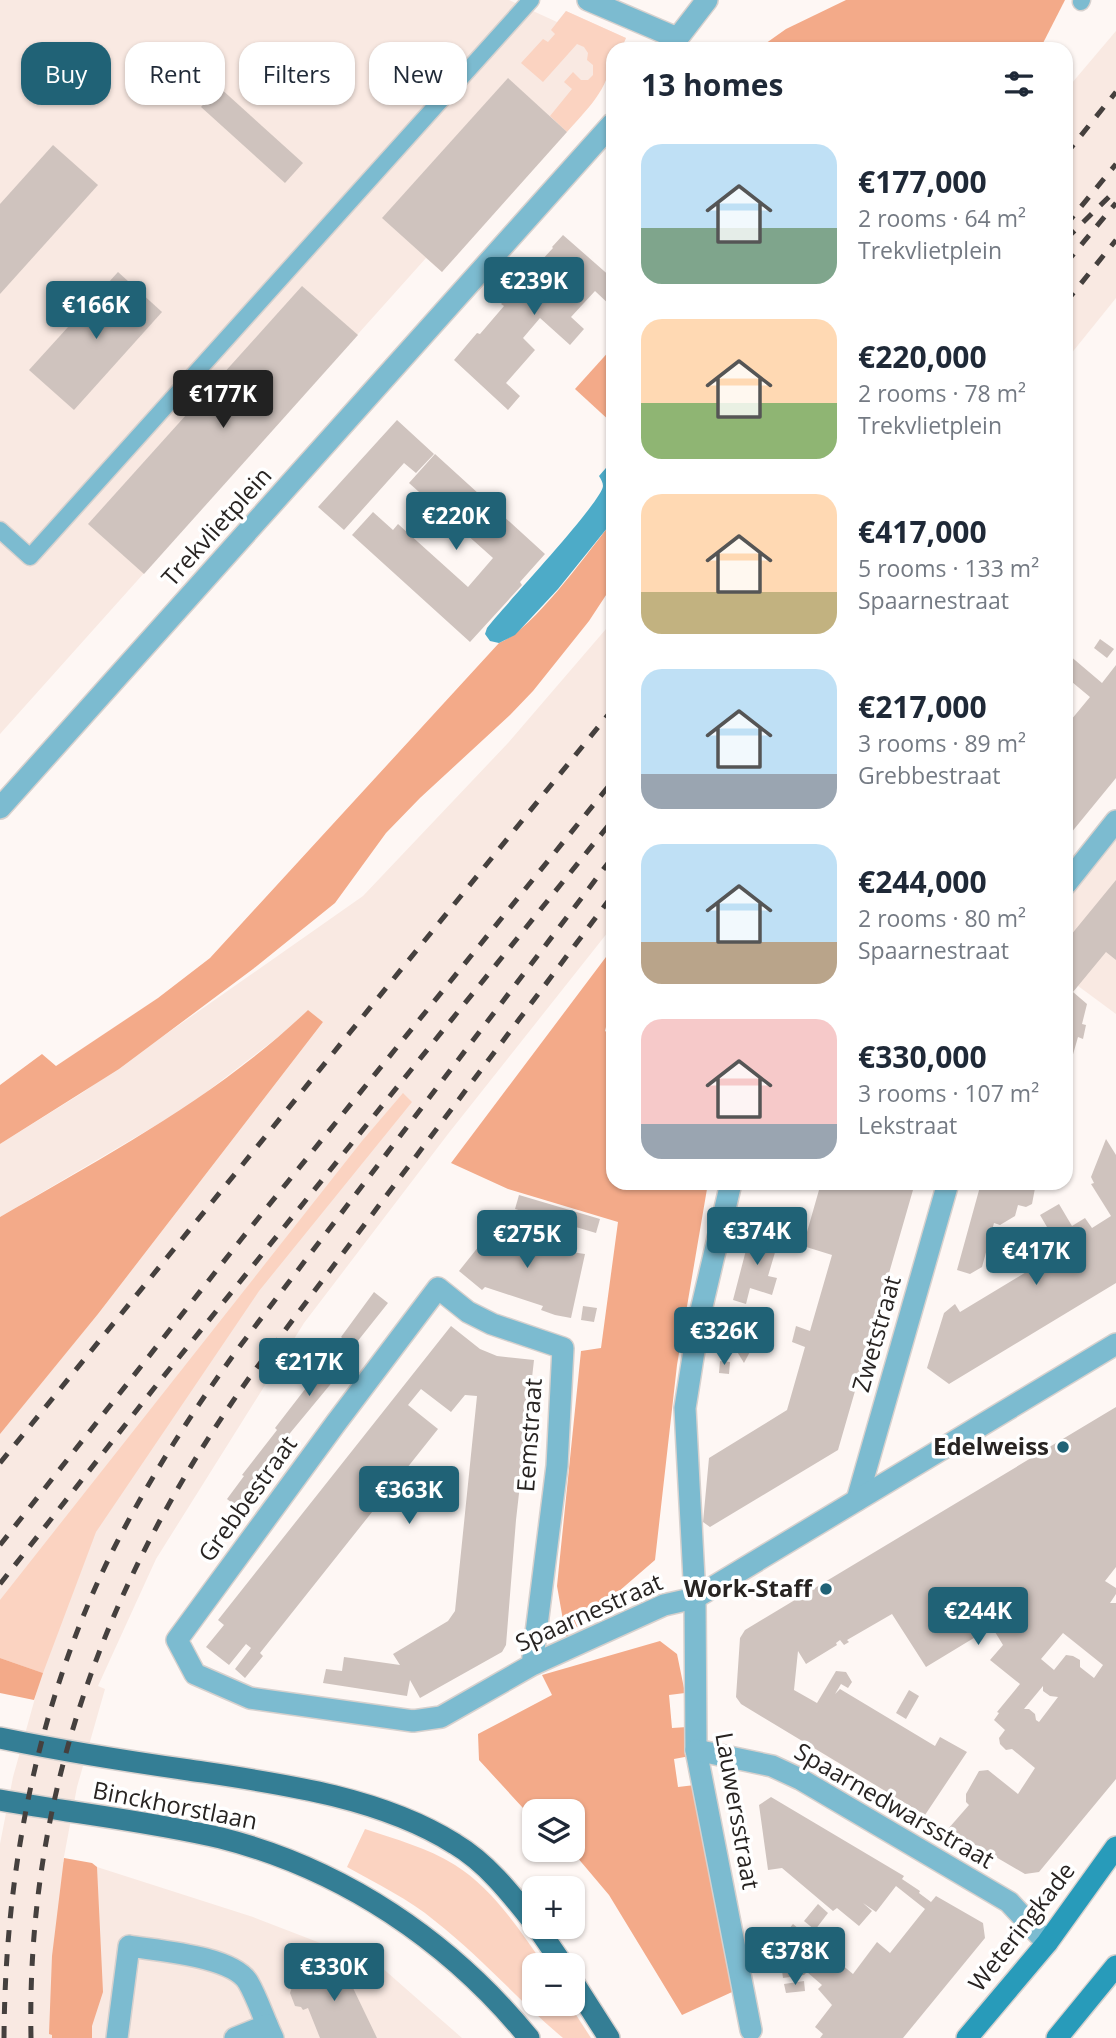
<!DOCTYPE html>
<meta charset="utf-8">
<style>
:root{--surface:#fff;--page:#f2f2f3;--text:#1f2937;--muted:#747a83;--accent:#206276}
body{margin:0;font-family:"Open Sans",sans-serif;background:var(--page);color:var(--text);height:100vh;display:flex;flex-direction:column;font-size:26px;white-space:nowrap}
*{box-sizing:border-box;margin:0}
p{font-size:23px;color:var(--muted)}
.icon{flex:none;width:38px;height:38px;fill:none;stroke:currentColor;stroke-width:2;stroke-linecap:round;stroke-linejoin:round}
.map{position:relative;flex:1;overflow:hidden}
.sheet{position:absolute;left:606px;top:42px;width:467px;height:1148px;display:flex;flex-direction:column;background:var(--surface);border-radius:21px;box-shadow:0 2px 5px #0004}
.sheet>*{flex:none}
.banner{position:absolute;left:21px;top:42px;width:480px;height:63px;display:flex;gap:14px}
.buttons{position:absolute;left:522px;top:1799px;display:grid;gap:14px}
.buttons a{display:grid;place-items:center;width:63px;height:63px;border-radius:14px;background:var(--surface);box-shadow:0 2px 5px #0004;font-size:35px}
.price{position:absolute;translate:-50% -60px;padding:0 16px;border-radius:7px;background:var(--accent);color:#fff;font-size:23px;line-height:46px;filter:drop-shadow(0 2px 4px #0008)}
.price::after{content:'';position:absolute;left:50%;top:42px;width:21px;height:16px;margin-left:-10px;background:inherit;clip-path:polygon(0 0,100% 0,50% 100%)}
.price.current{background:#222;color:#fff}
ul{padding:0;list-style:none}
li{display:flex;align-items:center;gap:21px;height:175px;padding:0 35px}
li span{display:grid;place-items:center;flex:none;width:196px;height:140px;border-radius:21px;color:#555}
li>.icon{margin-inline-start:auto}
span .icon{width:84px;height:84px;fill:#fffc;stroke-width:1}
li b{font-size:30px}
h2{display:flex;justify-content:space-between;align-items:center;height:84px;padding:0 35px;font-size:30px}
.chip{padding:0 24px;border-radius:21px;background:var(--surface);box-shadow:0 2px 5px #0004;font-size:24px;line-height:63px}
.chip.current{background:var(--accent);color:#fff}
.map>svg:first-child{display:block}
</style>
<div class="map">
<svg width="1116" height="2038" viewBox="0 0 1116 2038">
<rect width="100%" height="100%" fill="#fef7f4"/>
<g fill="#f9e9e2">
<path d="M0,0H509L557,22L566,11L626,38L621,49H612V69L592,103L442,272L426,258L0,734Z"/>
<path d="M1116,31V298L1066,360V90Z"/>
<path d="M612,622V927L448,1134L304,1323L156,1559L98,1686L105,1689L77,1787L63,1862L97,1867L253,1917L380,1966L462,2038H0V1844L13,1777L42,1673L0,1658V1433L98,1314L323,1022L308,1010L286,1031L187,1107L0,1217V1144L82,1093L363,896L508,743Z"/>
<path d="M1116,827V1014L1066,977V888Z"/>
</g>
<g fill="#fbd3c1">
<path d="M566,11L626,38L621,49H612C612,86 591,105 567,132L550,116L572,89L564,82L573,72L581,80H588L593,75V65L587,60L588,53L584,47L577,44L543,82L521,63L543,39L548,42L555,34L551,30Z"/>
<path d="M403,1093L412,1102L259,1291L96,1532L43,1673L0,1658V1600L362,1141Z"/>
<path d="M365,1829C395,1839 428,1848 455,1865C492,1888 520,1930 544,1965H534V2004H569L591,2038H563C519,2001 481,1957 435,1921C409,1899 377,1884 347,1867Z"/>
</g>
<g fill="#f3aa89">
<path d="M846,0H1065L1040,49L759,48L786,29Z"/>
<path d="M612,348V423L575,389Z"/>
<path d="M612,522V586L589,621L533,691L510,715L420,798L386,833L335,903L253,969L119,1069L0,1144V1085L42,1054L56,1066L158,998L210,958L499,643C533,630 588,552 612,522Z"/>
<path d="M612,949V1003L605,1031L612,1036V1183H708L677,1365L655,1560L566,1637L557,1586L581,1351L601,1348L618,1222L508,1189L451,1163Z"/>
<path d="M308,1010L323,1022L98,1314L0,1434V1217C107,1155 218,1096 308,1010Z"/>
<path d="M660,1641L677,1654L685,1693L669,1695L672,1728L687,1727L690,1756L674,1759L678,1787L695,1785L743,1987L682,2015L609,1895L571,1850L572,1811H534V1820L479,1760L478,1734L552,1695L542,1675Z"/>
<path d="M0,1658L43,1673L34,1700L0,1693Z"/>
<path d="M64,1858L92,1863L97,1867L103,1992L92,2026V2038H52V2035L49,2034L52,1956Z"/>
</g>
<path fill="#4dabc8" d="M612,461V522L558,589L531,618L515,635L499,643L490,641L485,634L487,628C503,607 602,502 603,486C603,483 601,479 599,476Z"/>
<g fill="#cfc3be" fill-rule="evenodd">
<path d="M508,78L567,132L442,272L382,218Z"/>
<path d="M219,87L303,163L285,183L201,107Z"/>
<path d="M53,145L98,185L0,294V204Z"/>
<path d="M563,235L612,278V307L595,291L571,317L584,329L570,345L540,318L523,338L535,350L506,383L520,396L508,410L454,360L477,333L480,334L504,306L501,304L553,248L552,247Z"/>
<path d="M118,272L162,312L74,410L29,370Z"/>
<path d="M302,286L358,335L144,574L88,524Z"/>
<path d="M397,420L434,454L416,473L404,463L344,530L318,507Z"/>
<path d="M435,454L545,554L520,582L522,585L470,642L352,535L373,512L393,530L398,524L468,587L493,558L409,483Z"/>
<path d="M1100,639L1114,649L1107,658L1094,648Z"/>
<path d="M1069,655L1102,683L1116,665V778L1066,839V726L1090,697L1066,677V659Z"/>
<path d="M1116,880V960L1106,952L1073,992L1087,1004L1082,1024L1086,1025L1083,1039L1078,1037L1068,1072L1073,1073L1066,1095V941Z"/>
<path d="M1106,1139L1116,1155V1283L949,1384L927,1368L944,1313L955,1304L960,1312L1061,1251L1040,1215L1059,1204L1072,1226L1085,1218L1092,1228L1111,1216L1091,1184L1094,1183L1091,1177Z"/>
<path d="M821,1183H915L838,1450L710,1527L703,1522L709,1458L787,1410L805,1347L792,1342L796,1326L810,1331L832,1255L803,1246Z"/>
<path d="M981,1183H1036L1032,1204L1026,1207L1018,1205L1015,1216L1000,1225L994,1223L982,1267L970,1274L957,1270Z"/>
<path d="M519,1195L600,1219L596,1233L515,1209Z"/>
<path d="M499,1221L515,1233L518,1229L526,1239L551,1244V1241L567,1244L565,1251L585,1254L571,1318L555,1315L541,1310L543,1306L485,1287L482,1290L459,1271Z"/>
<path d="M751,1231L779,1239L768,1276L777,1278L772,1295L750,1288L746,1304L733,1300Z"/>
<path d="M1029,1238L1037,1251L1023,1261L1015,1248Z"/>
<path d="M374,1292L388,1303L353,1347L358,1351L286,1438L288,1439L253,1484L255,1485L238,1508L227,1499L244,1476L242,1475L277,1430L275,1428L309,1384L312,1387L347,1342L341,1337Z"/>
<path d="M583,1306L597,1308L594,1322L581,1320Z"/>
<path d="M451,1326L480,1349L497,1356L534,1360L516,1520L506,1645L502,1652L420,1698L410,1680L407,1696L323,1683L326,1669L342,1671L344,1657L400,1665L393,1654L448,1621L455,1611L477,1396L465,1395L451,1412L421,1389L408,1405L438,1429L260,1653L263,1656L245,1678L235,1669L251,1648L246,1644L229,1665L206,1647L224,1625L218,1620Z"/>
<path d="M735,1337L753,1346L744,1363L730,1340Z"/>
<path d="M720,1361L730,1362L729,1374L719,1373Z"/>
<path d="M1116,1407V1567L1105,1581L1116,1588V1594L1110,1603H1116V1779L1039,1872L1025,1874L948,1829L969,1805L966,1802V1794L979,1771L988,1770L1018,1794L1035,1768L1012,1749L1006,1750L1000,1744L999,1738L1005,1730L994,1720L999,1713L997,1712L1020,1684L990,1660L1003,1645L992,1627L926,1667L892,1614L847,1640L849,1642L844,1645L840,1640L836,1643L837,1645L806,1664L798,1651L794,1690L817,1703L836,1671L846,1672L852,1682L848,1688L841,1684L835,1694L840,1689L935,1746L940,1737L967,1752L925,1815L741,1704L736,1697L740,1638L745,1630ZM1063,1633L1103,1665L1094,1678L1080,1667V1660L1073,1656L1066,1655L1054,1670L1041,1659ZM1043,1686V1691L1050,1696L1058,1697L1039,1722L1036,1720L1035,1714L1029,1709H1024Z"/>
<path d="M909,1690L919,1696L906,1719L896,1713Z"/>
<path d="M771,1797L904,1876L902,1879L920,1891L919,1893L931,1902L936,1896L983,1923L985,1938L903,2038H820L823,2034L815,2027L832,2005L818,1989L822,1985L807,1972L804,1975L783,1978L778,1942L793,1924L853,1974L877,1942L890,1953L925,1909L896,1886L876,1912L863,1903L872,1911L859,1926L837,1908L833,1911L782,1868L768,1870L759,1805Z"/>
<path d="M818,1904L828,1913L815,1930L804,1921Z"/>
<path d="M347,1959L349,1965L354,1963L361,1977L356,1979L359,1985L353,1988L377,2038H320L308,2008L303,2010L301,2007L295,2006L290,1993L292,1987L291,1985L308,1977L310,1981L331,1971L330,1967Z"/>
<path d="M804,1981L805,1991L786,1993L784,1984Z"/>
</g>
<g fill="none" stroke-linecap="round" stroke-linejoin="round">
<defs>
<g id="lane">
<path d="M1081,2L1082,0"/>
<path d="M0,530L30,557L531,0"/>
</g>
<g id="street">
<path d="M588,0L677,38"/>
<path d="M670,48L707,0"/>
<path d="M0,808L612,124"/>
<path d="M1066,884L1116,821"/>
<path d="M731,1183L699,1319L685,1408L695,1598L696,1750L751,2030"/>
<path d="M857,1500L948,1183"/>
<path d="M532,1665L557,1466L563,1348L492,1324L468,1312L438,1288L336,1423L177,1640L195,1674L250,1698L413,1721L441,1717L532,1665L664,1605L695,1598L1116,1344"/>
<path d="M696,1750L772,1766L800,1779L1009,1902L1047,1943"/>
<path d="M117,2038L129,1946C159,1951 232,1956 248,1982C258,1999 264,2020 273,2038"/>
<path d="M235,2038L267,2025"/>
</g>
<g id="secondary">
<path d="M967,2038L1047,1943L1116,1847"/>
<path d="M1057,2038L1116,1966"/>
</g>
<g id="primary">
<path d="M0,1738C63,1751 126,1761 189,1770C276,1783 379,1796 455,1844C487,1863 511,1894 534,1923"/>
<path d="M0,1800C73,1813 149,1821 221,1838C343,1869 450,1941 529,2038"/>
<path d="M537,1927L563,1965"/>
<path d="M572,1980L609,2038"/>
</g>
</defs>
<use href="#lane" stroke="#d7d1ce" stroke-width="19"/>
<use href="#street" stroke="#d7d1ce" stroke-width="24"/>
<use href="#secondary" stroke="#d7d1ce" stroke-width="24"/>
<use href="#primary" stroke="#d7d1ce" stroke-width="24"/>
<use href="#lane" stroke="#7cbbd0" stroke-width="16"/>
<use href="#street" stroke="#7cbbd0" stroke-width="21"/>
<use href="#secondary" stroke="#289bba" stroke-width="21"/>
<use href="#primary" stroke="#347e95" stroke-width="21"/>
<g stroke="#45403e" stroke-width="5" stroke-dasharray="12 12" stroke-linecap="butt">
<path d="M1066,154L1116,92"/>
<path d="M1066,225L1116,164"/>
<path d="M1066,239L1116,190"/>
<path d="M1066,263L1116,203"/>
<path d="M1066,302L1116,240"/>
<path d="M0,1463L612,710"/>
<path d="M0,1545L243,1237L612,782"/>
<path d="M0,1584L155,1387L612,821"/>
<path d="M4,2038C5,1871 37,1705 111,1554C147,1482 190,1415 237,1350L612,858"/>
<path d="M31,2038C26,1793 108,1576 249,1378L612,896"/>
</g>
</g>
<g fill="#206276" stroke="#fff" stroke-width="2.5">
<circle cx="1063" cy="1447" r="7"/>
<circle cx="826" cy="1589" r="7"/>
</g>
<g text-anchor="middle" stroke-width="7" stroke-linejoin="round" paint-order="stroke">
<g font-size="24" fill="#282422" stroke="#fff">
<text transform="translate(217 527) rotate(-48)" y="8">Trekvlietplein</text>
<text transform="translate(877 1334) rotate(-74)" y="8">Zwetstraat</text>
<text transform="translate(530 1435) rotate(-86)" y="8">Eemstraat</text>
<text transform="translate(248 1499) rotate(-54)" y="8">Grebbestraat</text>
<text transform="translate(589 1613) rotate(-24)" y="8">Spaarnestraat</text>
<text transform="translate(175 1806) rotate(11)" y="8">Binckhorstlaan</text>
<text transform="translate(894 1806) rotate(30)" y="8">Spaarnedwarsstraat</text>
<text transform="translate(737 1811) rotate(80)" y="8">Lauwersstraat</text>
<text transform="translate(1022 1927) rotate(-52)" y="8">Weteringkade</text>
</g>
<g font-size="24" font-weight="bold" fill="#282422" stroke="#fff" text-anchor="end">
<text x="1049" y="1455">Edelweiss</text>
<text x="812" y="1597">Work-Staff</text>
</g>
</g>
</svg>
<div class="buttons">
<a><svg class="icon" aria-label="layers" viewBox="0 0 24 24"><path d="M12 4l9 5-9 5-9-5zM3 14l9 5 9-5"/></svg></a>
<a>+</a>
<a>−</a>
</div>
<b class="price" style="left:534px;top:317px">€239K</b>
<b class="price" style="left:96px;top:341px">€166K</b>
<b class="price current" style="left:223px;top:430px">€177K</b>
<b class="price" style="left:456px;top:552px">€220K</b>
<b class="price" style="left:757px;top:1267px">€374K</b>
<b class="price" style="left:527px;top:1270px">€275K</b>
<b class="price" style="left:1036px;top:1287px">€417K</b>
<b class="price" style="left:724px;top:1367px">€326K</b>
<b class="price" style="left:309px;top:1398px">€217K</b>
<b class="price" style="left:409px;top:1526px">€363K</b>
<b class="price" style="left:978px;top:1647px">€244K</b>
<b class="price" style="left:795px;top:1987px">€378K</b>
<b class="price" style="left:334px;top:2003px">€330K</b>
<div class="banner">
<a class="chip current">Buy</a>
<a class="chip">Rent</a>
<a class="chip">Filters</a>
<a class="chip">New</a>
</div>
<section class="sheet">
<h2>13 homes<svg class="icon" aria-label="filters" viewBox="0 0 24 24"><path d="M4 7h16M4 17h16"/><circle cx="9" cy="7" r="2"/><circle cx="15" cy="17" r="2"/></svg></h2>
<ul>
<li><span style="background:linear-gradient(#bfe0f5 60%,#7fa58c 0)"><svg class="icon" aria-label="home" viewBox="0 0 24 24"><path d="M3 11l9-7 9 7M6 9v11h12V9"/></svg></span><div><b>€177,000</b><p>2 rooms · 64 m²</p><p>Trekvlietplein</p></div></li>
<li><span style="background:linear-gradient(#ffd9b3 60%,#8fb573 0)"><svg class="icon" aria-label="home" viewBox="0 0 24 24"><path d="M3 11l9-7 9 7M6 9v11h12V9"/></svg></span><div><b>€220,000</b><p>2 rooms · 78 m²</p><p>Trekvlietplein</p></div></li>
<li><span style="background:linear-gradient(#ffd9b3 70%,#c2b280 0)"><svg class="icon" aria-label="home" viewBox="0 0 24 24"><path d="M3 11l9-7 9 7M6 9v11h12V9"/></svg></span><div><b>€417,000</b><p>5 rooms · 133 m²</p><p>Spaarnestraat</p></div></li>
<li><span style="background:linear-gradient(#bfe0f5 75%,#9aa5b1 0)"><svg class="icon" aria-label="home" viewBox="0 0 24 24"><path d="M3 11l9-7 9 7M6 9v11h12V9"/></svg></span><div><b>€217,000</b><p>3 rooms · 89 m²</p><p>Grebbestraat</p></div></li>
<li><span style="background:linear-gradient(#bfe0f5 70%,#b9a48a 0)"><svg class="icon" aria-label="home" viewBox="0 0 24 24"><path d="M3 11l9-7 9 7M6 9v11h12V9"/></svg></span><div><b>€244,000</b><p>2 rooms · 80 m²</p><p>Spaarnestraat</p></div></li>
<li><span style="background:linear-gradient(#f6c9c9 75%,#9aa5b1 0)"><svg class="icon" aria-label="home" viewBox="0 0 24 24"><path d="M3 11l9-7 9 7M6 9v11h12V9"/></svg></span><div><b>€330,000</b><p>3 rooms · 107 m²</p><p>Lekstraat</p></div></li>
</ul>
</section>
</div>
